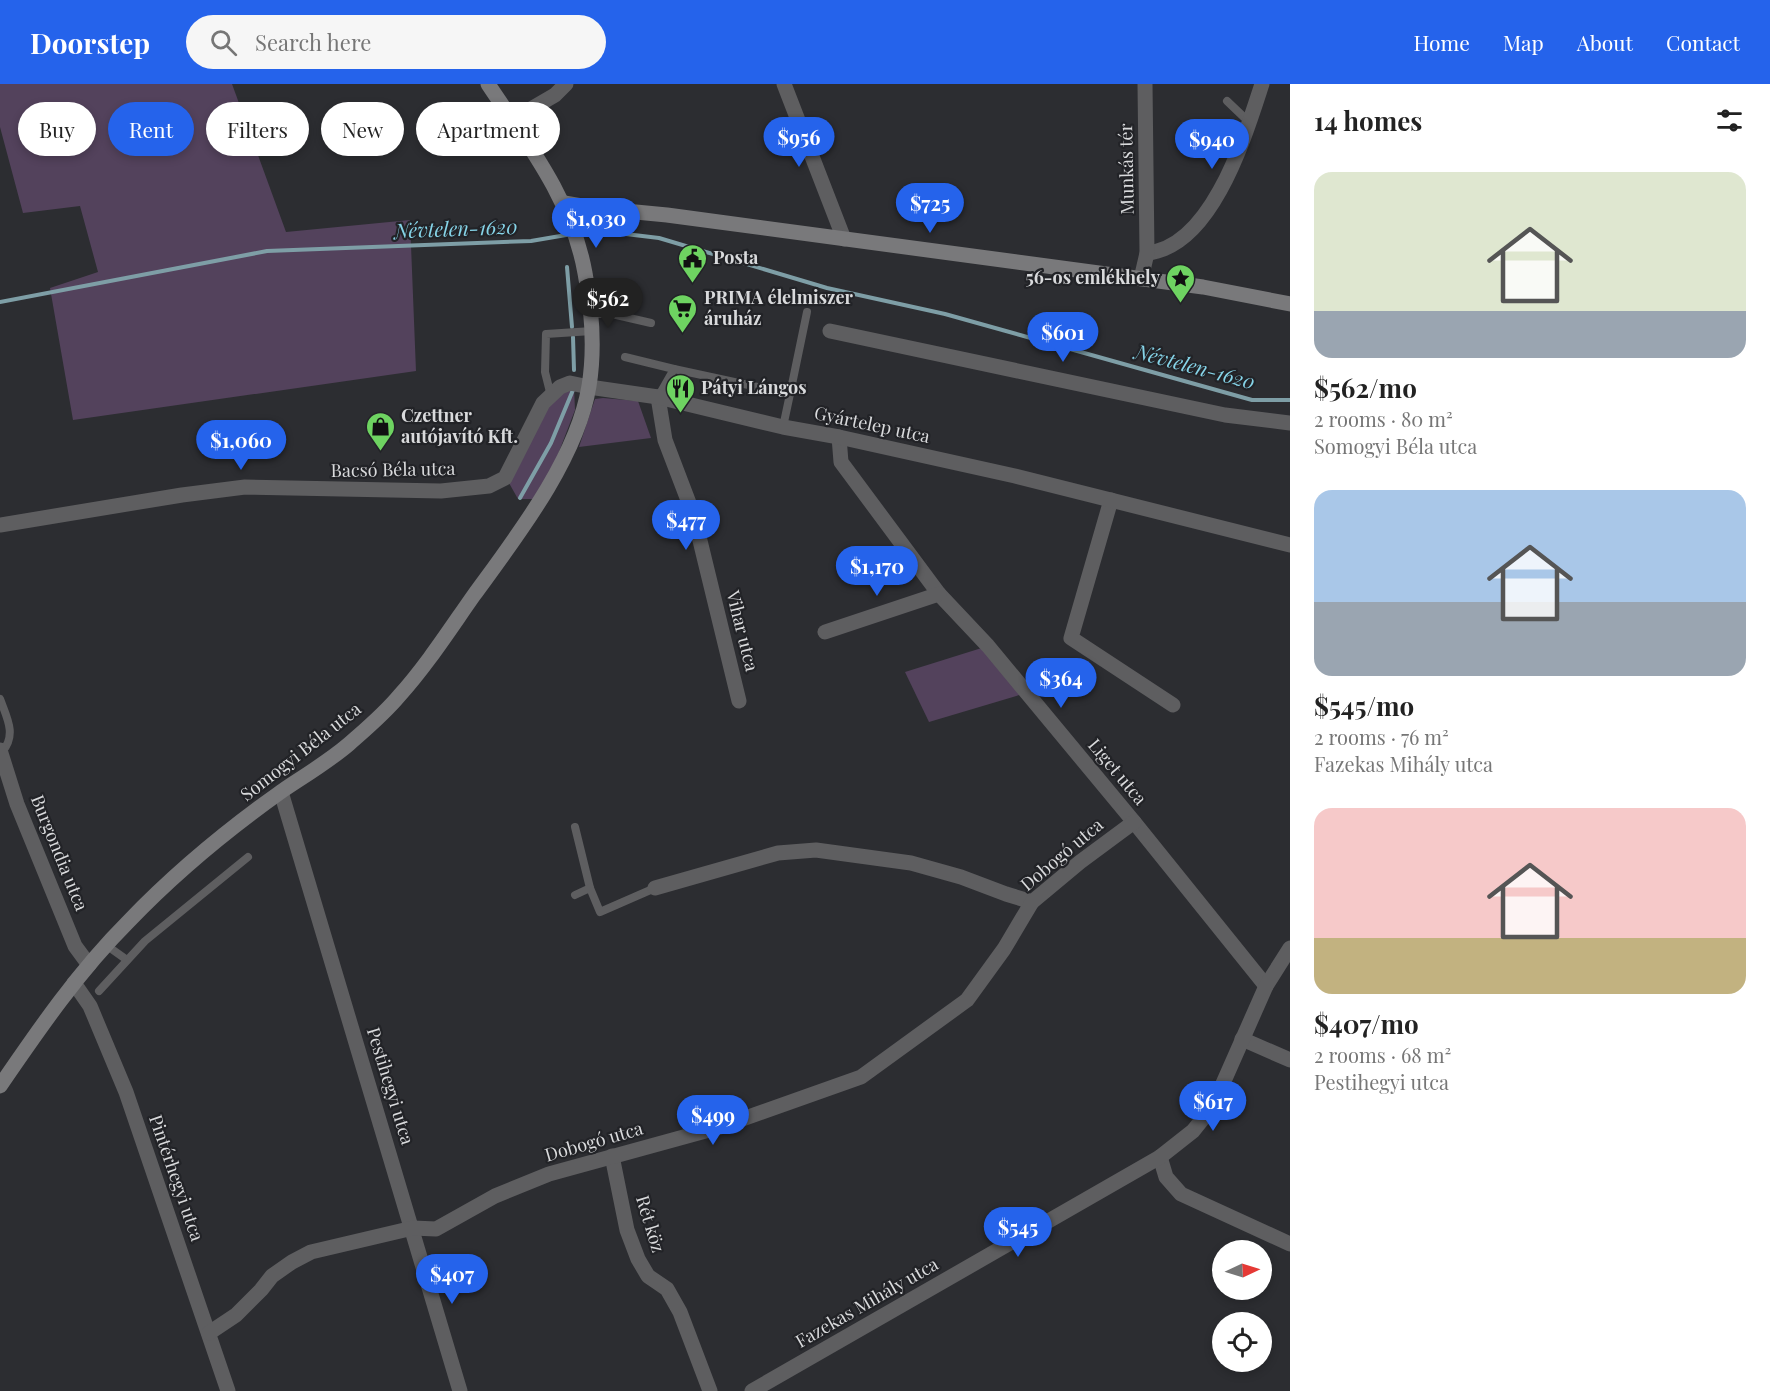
<!DOCTYPE html>
<meta charset="utf-8">
<style>
:root{--surface:#fff;--page:#f6f6f6;--text:#222;--muted:#767676;--accent:#2563eb}
body{margin:0;font-family:"Playfair Display",serif;background:var(--page);color:var(--text);height:100vh;display:flex;flex-direction:column;font-size:22px;white-space:nowrap}
*{box-sizing:border-box;margin:0}
p{font-size:20px;color:var(--muted)}
.icon{flex:none;width:33px;height:33px;fill:none;stroke:currentColor;stroke-width:2;stroke-linecap:round;stroke-linejoin:round}
.map{position:relative;flex:1;overflow:hidden}
.sheet{display:flex;flex-direction:column;background:var(--surface);width:480px}
.sheet>*{flex:none}
.banner{position:absolute;left:18px;top:18px;width:570px;height:54px;display:flex;gap:12px}
.needle{width:39px;rotate:86deg}
.controls{position:absolute;left:1212px;top:1156px;display:grid;gap:12px}
.controls a{display:grid;place-items:center;width:60px;height:60px;border-radius:50%;background:var(--surface);box-shadow:0 3px 9px #0003;font-size:30px}
.price{position:absolute;translate:-50% -51px;padding:0 14px;border-radius:21px;background:var(--accent);color:#fff;font-size:20px;line-height:39px;filter:drop-shadow(0 2px 3px #0008)}
.price::after{content:'';position:absolute;left:50%;top:36px;width:18px;height:14px;margin-left:-9px;background:inherit;clip-path:polygon(0 0,100% 0,50% 100%)}
.price.current{background:#222;color:#fff}
ul{padding:0;list-style:none}
li{display:grid;align-content:center;gap:12px;height:318px;padding:0 24px}
li span{display:grid;place-items:center;height:186px;border-radius:18px;color:#555}
li>.icon{margin-inline-start:auto}
span .icon{width:108px;height:108px;fill:#fffc;stroke-width:1}
li b{font-size:26px}
h2{display:flex;justify-content:space-between;align-items:center;height:72px;padding:0 24px;font-size:26px}
.chip{padding:0 21px;border-radius:27px;background:var(--surface);box-shadow:0 3px 9px #0003;font-size:21px;line-height:54px}
.chip.current{background:var(--accent);color:#fff}
header{display:flex;align-items:center;gap:36px;box-sizing:border-box;height:84px;padding:0 30px;background:var(--accent);color:#fff}
header strong{font-size:28px}
nav{display:flex;gap:33px;margin-inline-start:auto;font-size:21px}
.search{width:420px;height:54px;background:var(--page);display:flex;align-items:center;gap:15px;box-sizing:border-box;padding:0 21px;border-radius:33px;color:var(--muted);font-size:22px}
main{display:flex;flex:1;min-height:0}
.map>svg:first-child{display:block}
</style>
<header>
<strong>Doorstep</strong>
<div class="search"><svg class="icon" aria-label="search" viewBox="0 0 24 24"><circle cx="10" cy="10" r="6"/><path d="M15 15l6 6"/></svg>Search here</div>
<nav><a>Home</a><a>Map</a><a>About</a><a>Contact</a></nav>
</header>
<main>
<div class="map">
<svg width="1290" height="1307" viewBox="0 0 1290 1307">
<rect width="100%" height="100%" fill="#2c2d31"/>
<g fill="#53425c">
<path d="M0,0H232L286,148L410,136L416,287L73,336L50,204L98,188L80,122L23,129L0,43Z"/>
<path d="M574,304L575,326L560,365L552,386L533,415H518L509,399L549,322L560,311Z"/>
<path d="M603,314L638,317L651,354L579,363L595,315Z"/>
<path d="M988,562L1026,609L929,638L905,588Z"/>
</g>
<g fill="none" stroke-linecap="round" stroke-linejoin="round">
<g stroke="#7e9ea6" stroke-width="4">
<path d="M579,147L584,145L659,154L827,204L945,230L1252,316H1290"/>
<path d="M567,183L572,243"/>
<path d="M0,218L267,167L531,157L572,150"/>
<path d="M573,253L574,286"/>
<path d="M520,414L551,359L573,306"/>
</g>
<g stroke="#5e5e60" stroke-width="8">
<path d="M1227,17L1249,38"/>
<path d="M591,230H612L651,239"/>
<path d="M625,273L674,285"/>
<path d="M790,310L807,228"/>
<path d="M551,312L545,288L546,250L592,247"/>
<path d="M658,313L674,285L790,310L783,343"/>
<path d="M0,615C7,634 17,651 2,668"/>
<path d="M575,743L590,804"/>
<path d="M575,811L590,804L600,828L655,804"/>
<path d="M106,861L127,876"/>
<path d="M99,907L145,857L248,773"/>
</g>
<g stroke="#5e5e60" stroke-width="15">
<path d="M784,0L844,155"/>
<path d="M512,36L555,11L566,0"/>
<path d="M1147,169C1212,163 1245,52 1262,0"/>
<path d="M1141,195L1147,169L1145,0"/>
<path d="M830,247L1225,331L1290,339"/>
<path d="M658,313L665,356L694,432L739,617"/>
<path d="M839,353L841,378L939,510L988,562L1134,738L1266,902"/>
<path d="M1111,416L1071,554L1173,621"/>
<path d="M0,441L182,411L245,403L441,407L489,402L505,394L543,319L560,303L570,299L589,303L658,313L783,343L839,353L1015,392L1290,461"/>
<path d="M825,548L939,510"/>
<path d="M0,666L17,720L75,862L89,881"/>
<path d="M281,708L460,1307"/>
<path d="M655,804L778,769L816,766L911,779L961,793L1006,810L1032,818"/>
<path d="M74,899L90,922L126,1008L228,1307"/>
<path d="M1242,955L1290,976"/>
<path d="M612,1072L627,1146L638,1175L648,1192L667,1205L680,1228L710,1307"/>
<path d="M1160,1073L1166,1093L1181,1110L1290,1160"/>
<path d="M209,1249L236,1231L261,1206L272,1192L292,1178L311,1168L413,1144L436,1145L495,1112L549,1090L720,1043L861,993L967,916L1004,865L1032,818L1080,778L1134,738"/>
<path d="M752,1307L1160,1073L1193,1047L1213,1022L1266,902L1290,864"/>
</g>
<g stroke="#79797b" stroke-width="15">
<path d="M564,119L594,124L667,131L1203,203L1290,220"/>
<path d="M0,1002C39,945 79,887 128,838C174,790 227,746 282,707C304,692 328,678 349,660C366,645 384,630 399,612C427,581 450,545 474,511C517,452 577,375 589,302C595,265 592,226 585,189C572,116 528,60 488,0"/>
</g>
</g>
<defs>
<symbol id="civic-pin" viewBox="-11 -11 22 30"><path d="M0 17L-7.5 6A9.5 9.5 0 1 1 7.5 6Z" fill="#6ed361" stroke="#222327"/><path d="M-.6-6.5H3V-4.5H.6V-3L4-1V1h2V6H-6V1h2V-1L-.6-3ZM-1.2 2.5V6h2.4V2.5Z" fill="#111"/></symbol>
<symbol id="sight-pin" viewBox="-11 -11 22 30"><path d="M0 17L-7.5 6A9.5 9.5 0 1 1 7.5 6Z" fill="#6ed361" stroke="#222327"/><path d="M0-6L1.8-2.2L6-1.7L2.9 1.2L3.7 5.4L0 3.3L-3.7 5.4L-2.9 1.2L-6-1.7L-1.8-2.2Z" fill="#111"/></symbol>
<symbol id="supermarket-pin" viewBox="-11 -11 22 30"><path d="M0 17L-7.5 6A9.5 9.5 0 1 1 7.5 6Z" fill="#6ed361" stroke="#222327"/><path d="M-6-5.5h2.5l.6 2H6L4.5 2H-2.5L-4.4-4H-6ZM-1.5 3.2a1.3 1.3 0 1 0 .1 0ZM3 3.2a1.3 1.3 0 1 0 .1 0Z" fill="#111"/></symbol>
<symbol id="restaurant-pin" viewBox="-11 -11 22 30"><path d="M0 17L-7.5 6A9.5 9.5 0 1 1 7.5 6Z" fill="#6ed361" stroke="#222327"/><path d="M-5-6h1v4h1v-4h1v4h1v-4h1v5L-1.5 .5V6h-2V.5L-5-1ZM5-6V6H3V1.5H1.5Q1.5-4 5-6Z" fill="#111"/></symbol>
<symbol id="shop-pin" viewBox="-11 -11 22 30"><path d="M0 17L-7.5 6A9.5 9.5 0 1 1 7.5 6Z" fill="#6ed361" stroke="#222327"/><path d="M-5-2.5h2.3a2.7 3.5 0 0 1 5.4 0H5L5.5 6h-11ZM-1.5-2.5h3a1.5 2.3 0 0 0-3 0Z" fill="#111"/></symbol>
</defs>
<g fill-rule="evenodd">
<use href="#civic-pin" x="676" y="158" width="33" height="45"/>
<use href="#sight-pin" x="1164" y="178" width="33" height="45"/>
<use href="#supermarket-pin" x="666" y="208" width="33" height="45"/>
<use href="#restaurant-pin" x="664" y="288" width="33" height="45"/>
<use href="#shop-pin" x="364" y="326" width="33" height="45"/>
</g>
<g text-anchor="middle" stroke-width="4.5" stroke-linejoin="round" paint-order="stroke">
<g font-size="18" fill="#d9dadc" stroke="#222327">
<text transform="translate(1127 85) rotate(-91)" y="6">Munkás tér</text>
<text transform="translate(872 341) rotate(12)" y="6">Gyártelep utca</text>
<text transform="translate(393 386) rotate(-1)" y="6">Bacsó Béla utca</text>
<text transform="translate(742 547) rotate(76)" y="6">Vihar utca</text>
<text transform="translate(301 668) rotate(-38)" y="6">Somogyi Béla utca</text>
<text transform="translate(1117 688) rotate(50)" y="6">Liget utca</text>
<text transform="translate(59 769) rotate(68)" y="6">Burgondia utca</text>
<text transform="translate(1062 771) rotate(-40)" y="6">Dobogó utca</text>
<text transform="translate(390 1002) rotate(73)" y="6">Pestihegyi utca</text>
<text transform="translate(594 1058) rotate(-16)" y="6">Dobogó utca</text>
<text transform="translate(176 1094) rotate(71)" y="6">Pintérhegyi utca</text>
<text transform="translate(650 1140) rotate(73)" y="6">Rét köz</text>
<text transform="translate(867 1219) rotate(-30)" y="6">Fazekas Mihály utca</text>
</g>
<g font-size="18" font-weight="bold" fill="#d9dadc" stroke="#222327" text-anchor="start">
<text x="713" y="180">Posta</text>
<text x="1160" y="200" text-anchor="end">56-os emlékhely</text>
<text x="704" y="220">PRIMA élelmiszer<tspan x="704" dy="21">áruház</tspan></text>
<text x="701" y="310">Pátyi Lángos</text>
<text x="401" y="338">Czettner<tspan x="401" dy="21">autójavító Kft.</tspan></text>
</g>
<g font-size="20" font-style="italic" fill="#86d4e8" stroke="#222327">
<text transform="translate(456 145) rotate(-2)" y="7">Névtelen-1620</text>
<text transform="translate(1195 283) rotate(15)" y="7">Névtelen-1620</text>
</g>
</g>
</svg>
<div class="controls">
<a><svg class="needle" viewBox="-14 -14 28 28"><path d="M0-13l5 13h-10z" fill="#e53935"/><path d="M0 13l5-13h-10z" fill="#767676"/></svg></a>
<a><svg class="icon" aria-label="locate" viewBox="0 0 24 24"><circle cx="12" cy="12" r="6"/><path d="M12 2v4M12 18v4M2 12h4M18 12h4"/></svg></a>
</div>
<b class="price" style="left:799px;top:84px">$956</b>
<b class="price" style="left:1212px;top:86px">$940</b>
<b class="price" style="left:930px;top:150px">$725</b>
<b class="price" style="left:596px;top:165px">$1,030</b>
<b class="price current" style="left:608px;top:245px">$562</b>
<b class="price" style="left:1063px;top:279px">$601</b>
<b class="price" style="left:241px;top:387px">$1,060</b>
<b class="price" style="left:686px;top:467px">$477</b>
<b class="price" style="left:877px;top:513px">$1,170</b>
<b class="price" style="left:1061px;top:625px">$364</b>
<b class="price" style="left:1213px;top:1048px">$617</b>
<b class="price" style="left:713px;top:1062px">$499</b>
<b class="price" style="left:1018px;top:1174px">$545</b>
<b class="price" style="left:452px;top:1221px">$407</b>
<div class="banner">
<a class="chip">Buy</a>
<a class="chip current">Rent</a>
<a class="chip">Filters</a>
<a class="chip">New</a>
<a class="chip">Apartment</a>
</div>
</div>
<section class="sheet">
<h2>14 homes<svg class="icon" aria-label="filters" viewBox="0 0 24 24"><path d="M4 7h16M4 17h16"/><circle cx="9" cy="7" r="2"/><circle cx="15" cy="17" r="2"/></svg></h2>
<ul>
<li><span style="background:linear-gradient(#dfe7d0 75%,#9aa5b1 0)"><svg class="icon" aria-label="home" viewBox="0 0 24 24"><path d="M3 11l9-7 9 7M6 9v11h12V9"/></svg></span><div><b>$562/mo</b><p>2 rooms · 80 m²</p><p>Somogyi Béla utca</p></div></li>
<li><span style="background:linear-gradient(#a9c7e8 60%,#9aa5b1 0)"><svg class="icon" aria-label="home" viewBox="0 0 24 24"><path d="M3 11l9-7 9 7M6 9v11h12V9"/></svg></span><div><b>$545/mo</b><p>2 rooms · 76 m²</p><p>Fazekas Mihály utca</p></div></li>
<li><span style="background:linear-gradient(#f6c9c9 70%,#c2b280 0)"><svg class="icon" aria-label="home" viewBox="0 0 24 24"><path d="M3 11l9-7 9 7M6 9v11h12V9"/></svg></span><div><b>$407/mo</b><p>2 rooms · 68 m²</p><p>Pestihegyi utca</p></div></li>
</ul>
</section>
</main>
